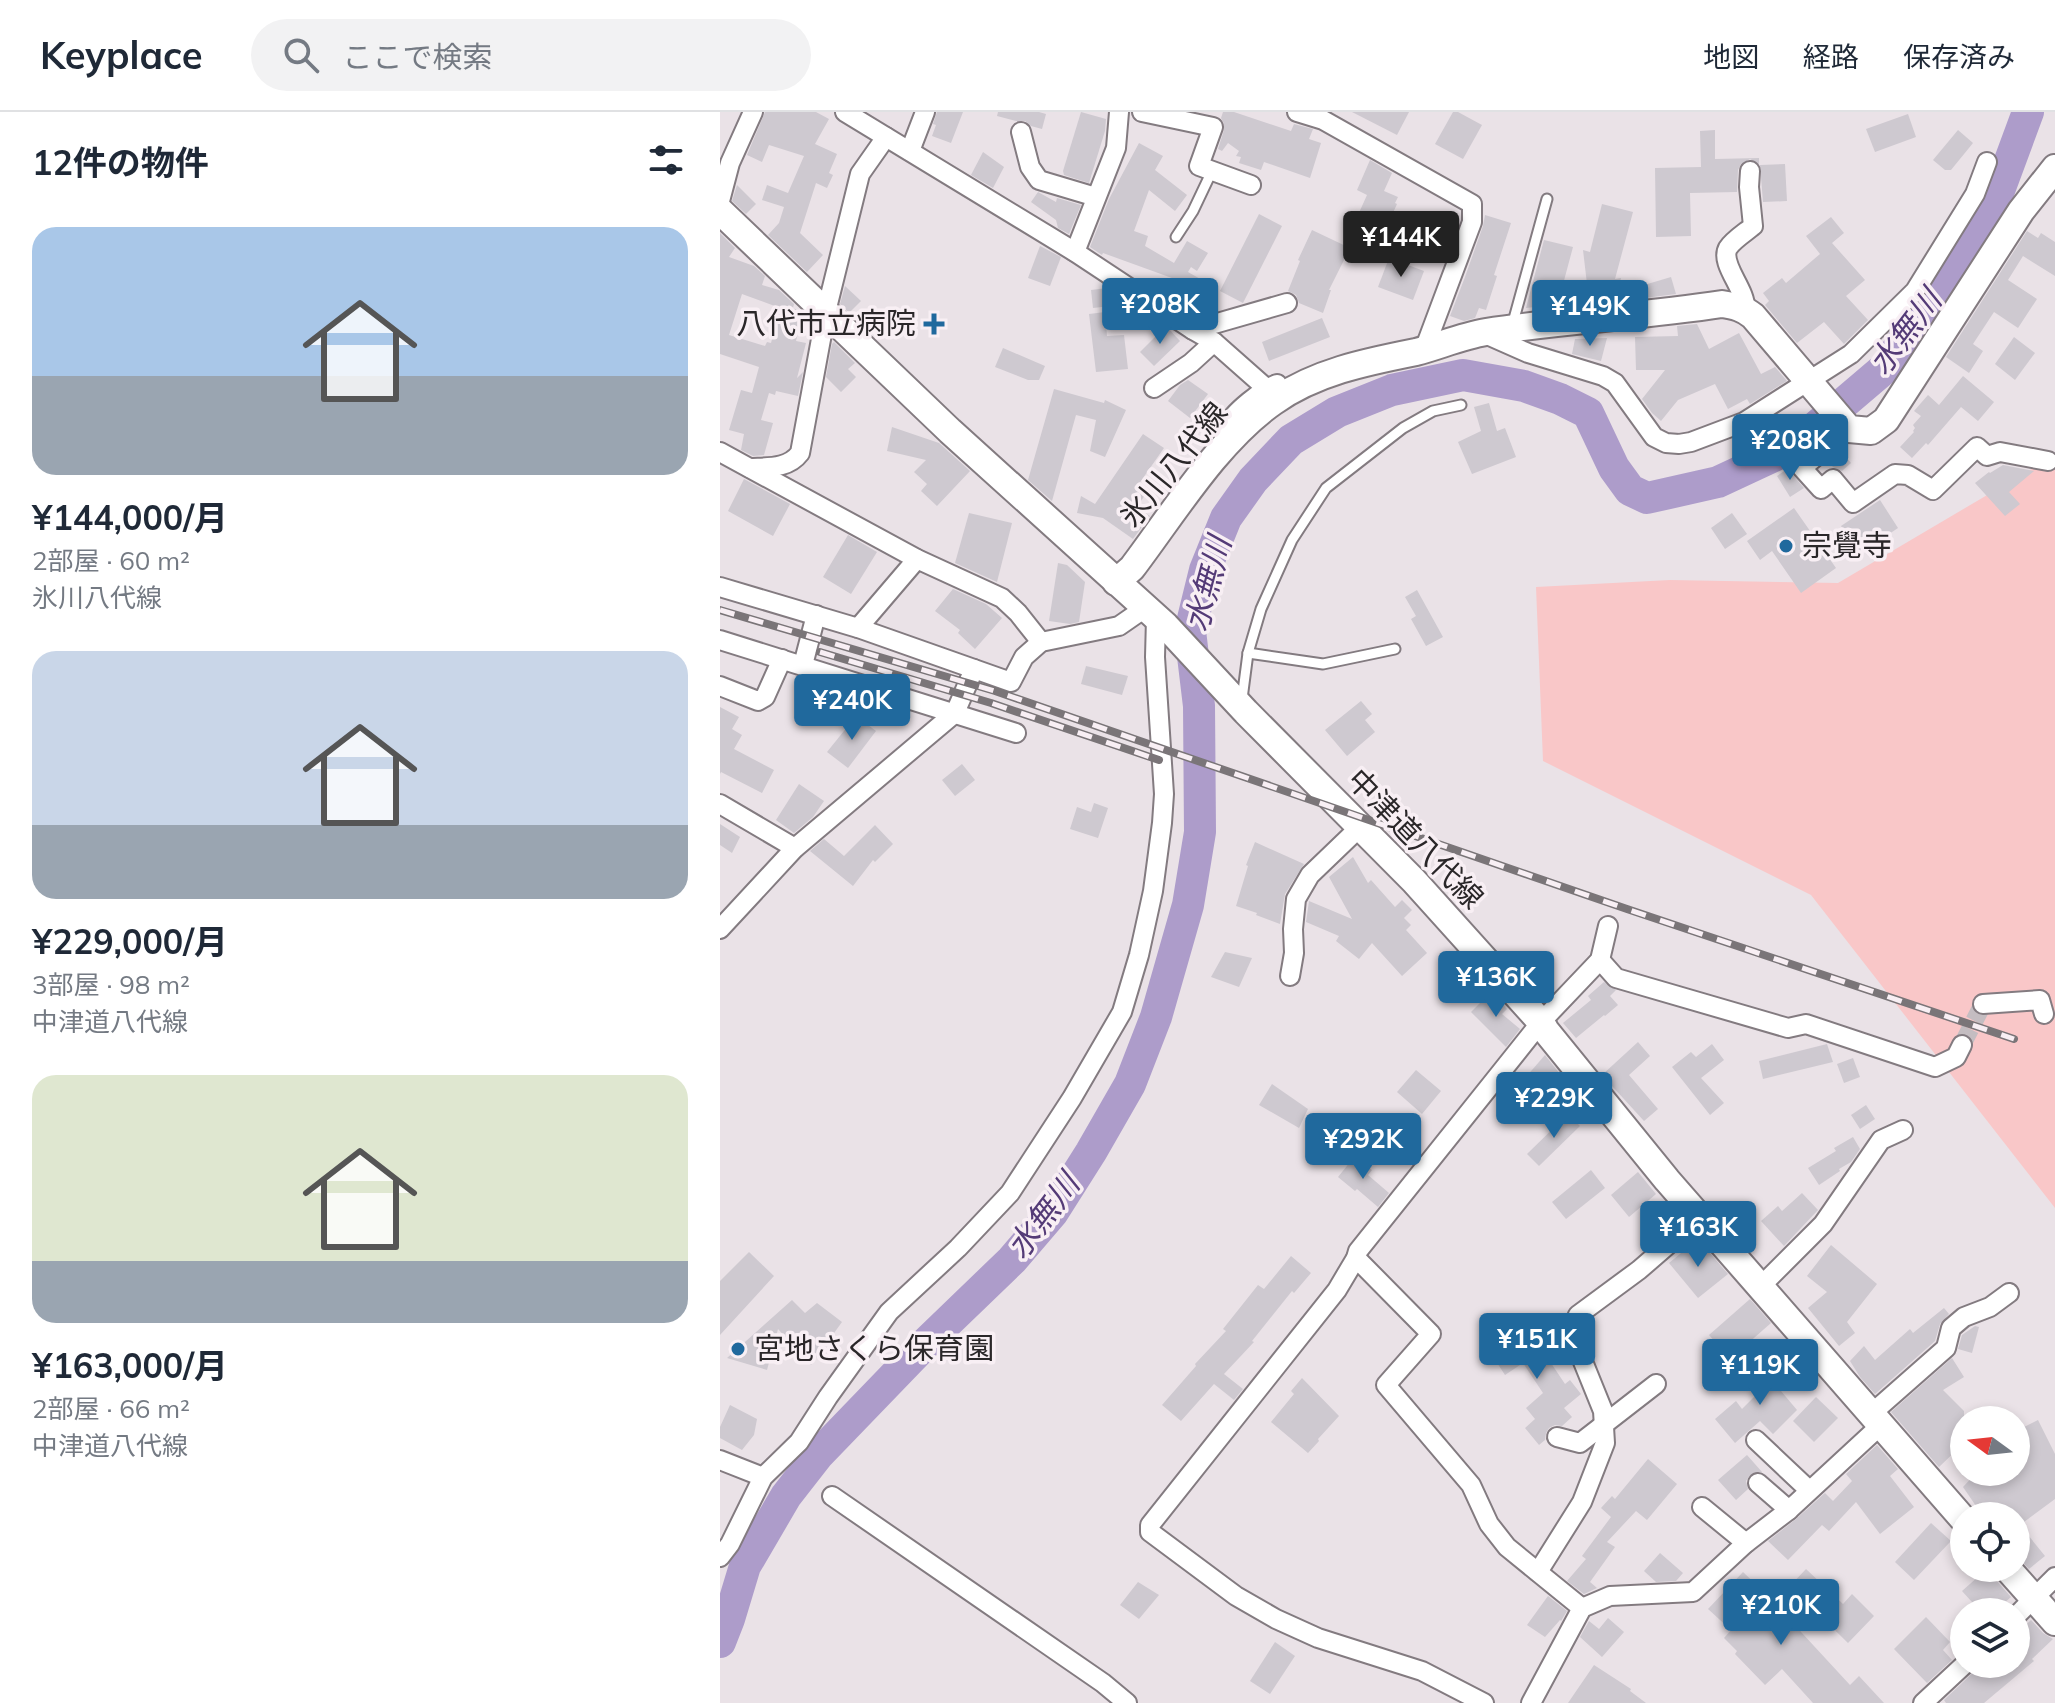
<!DOCTYPE html>
<html lang="ja">
<meta charset="utf-8">
<style>
:root{--surface:#fff;--page:#f2f2f3;--text:#1f2937;--muted:#747a83;--line:#e0e1e3;--accent:#20699d}
body{margin:0;font-family:Mulish,"Noto Sans JP",sans-serif;background:var(--page);color:var(--text);height:100vh;display:flex;flex-direction:column;font-size:30px;white-space:nowrap}
*{box-sizing:border-box;margin:0}
p{font-size:26px;color:var(--muted)}
.icon{flex:none;width:44px;height:44px;fill:none;stroke:currentColor;stroke-width:2;stroke-linecap:round;stroke-linejoin:round}
.map{position:relative;flex:1;overflow:hidden}
.panel{display:flex;flex-direction:column;background:var(--surface);width:720px}
.panel>*{flex:none}
.needle{width:52px;rotate:285deg}
.tools{position:absolute;left:1230px;top:1294px;display:grid;gap:16px}
.tools a{display:grid;place-items:center;width:80px;height:80px;border-radius:50%;background:var(--surface);box-shadow:0 4px 12px #0003;font-size:40px}
.price{position:absolute;translate:-50% -68px;padding:0 18px;border-radius:8px;background:var(--accent);color:#fff;font-size:26px;line-height:52px;filter:drop-shadow(0 2px 4px #0008)}
.price::after{content:'';position:absolute;left:50%;top:48px;width:24px;height:18px;margin-left:-12px;background:inherit;clip-path:polygon(0 0,100% 0,50% 100%)}
.price.active{background:#222;color:#fff}
ul{padding:0;list-style:none}
li{display:grid;align-content:center;gap:16px;height:424px;padding:0 32px}
li span{display:grid;place-items:center;height:248px;border-radius:24px;color:#555}
li>.icon{margin-inline-start:auto}
span .icon{width:144px;height:144px;fill:#fffc;stroke-width:1}
li b{font-size:34px}
h2{display:flex;justify-content:space-between;align-items:center;height:96px;padding:0 32px;font-size:34px}
header{display:flex;align-items:center;gap:48px;box-sizing:border-box;height:112px;padding:0 40px;background:var(--surface);border-bottom:2px solid var(--line)}
header strong{font-size:38px}
nav{display:flex;gap:44px;margin-inline-start:auto;font-size:28px}
.search{width:560px;height:72px;background:var(--page);display:flex;align-items:center;gap:20px;box-sizing:border-box;padding:0 28px;border-radius:44px;color:var(--muted);font-size:30px}
main{display:flex;flex:1;min-height:0}
.map>svg:first-child{display:block}
</style>
<header>
<strong>Keyplace</strong>
<div class="search"><svg class="icon" aria-label="search" viewBox="0 0 24 24"><circle cx="10" cy="10" r="6"/><path d="M15 15l6 6"/></svg>ここで検索</div>
<nav><a>地図</a><a>経路</a><a>保存済み</a></nav>
</header>
<main>
<section class="panel">
<h2>12件の物件<svg class="icon" aria-label="filters" viewBox="0 0 24 24"><path d="M4 7h16M4 17h16"/><circle cx="9" cy="7" r="2"/><circle cx="15" cy="17" r="2"/></svg></h2>
<ul>
<li><span style="background:linear-gradient(#a9c7e8 60%,#9aa5b1 0)"><svg class="icon" aria-label="home" viewBox="0 0 24 24"><path d="M3 11l9-7 9 7M6 9v11h12V9"/></svg></span><div><b>¥144,000/月</b><p>2部屋 · 60 m²</p><p>氷川八代線</p></div></li>
<li><span style="background:linear-gradient(#c9d6e8 70%,#9aa5b1 0)"><svg class="icon" aria-label="home" viewBox="0 0 24 24"><path d="M3 11l9-7 9 7M6 9v11h12V9"/></svg></span><div><b>¥229,000/月</b><p>3部屋 · 98 m²</p><p>中津道八代線</p></div></li>
<li><span style="background:linear-gradient(#dfe7d0 75%,#9aa5b1 0)"><svg class="icon" aria-label="home" viewBox="0 0 24 24"><path d="M3 11l9-7 9 7M6 9v11h12V9"/></svg></span><div><b>¥163,000/月</b><p>2部屋 · 66 m²</p><p>中津道八代線</p></div></li>
</ul>
</section>
<div class="map">
<svg width="1335" height="1591" viewBox="0 0 1335 1591">
<rect width="100%" height="100%" fill="#eae2e7"/>
<path fill="#f9c7c8" d="M1335,343V1096L1091,783L823,649L816,475L950,468L1118,471Z"/>
<g fill="none" stroke-linecap="round" stroke-linejoin="round">
<path stroke="#ad9cca" stroke-width="5" d="M56,1377L66,1384"/>
<path stroke="#ad9cca" stroke-width="32" d="M0,1530L9,1507L25,1454L66,1384L98,1343L208,1229L292,1148L333,1100L371,1040L410,972L436,905L468,793L480,720L479,594L470,519L485,458L506,406L533,368L571,328L617,300L672,278L743,263L804,274L840,287L868,301L894,356L910,378L927,386L998,370L1056,343L1091,319L1165,256L1274,92L1308,0"/>
</g>
<g fill="#cec9d0" fill-rule="evenodd">
<path d="M45,0H96L109,7L95,32L117,42L109,61L113,63L107,76L96,71L80,121L103,143L87,160L48,123L59,111L64,95L42,88L47,73L68,81L84,44L49,33L42,50L27,43Z"/>
<path d="M217,0H243L231,31L212,24L216,13L213,12Z"/>
<path d="M278,0H319L326,2L322,17L311,14L305,9H296L277,4Z"/>
<path d="M361,0L386,7L385,19L369,71L344,63L343,59Z"/>
<path d="M503,0H514L571,19L574,12L593,17L589,27L601,31L590,66L544,50L541,58L519,51L521,45L516,44L519,39L508,31L502,39L498,37L504,18V12L501,6Z"/>
<path d="M632,0H689L677,23Z"/>
<path d="M733,0H738L762,13L743,47L715,32Z"/>
<path d="M1188,2L1196,25L1155,40L1146,17Z"/>
<path d="M995,18V47L1039,46V52L1030,47L1021,52L1018,58L1017,80L970,81L971,124L936,125L935,56L981,55L980,19Z"/>
<path d="M1238,18L1253,31L1231,58H1225L1213,48Z"/>
<path d="M419,31L443,44L435,58L467,83L455,99L429,78L414,119L428,124L425,134L454,151L467,129L488,141L477,159L471,155L468,160L489,172L485,178L383,141L382,143L370,135L389,87Z"/>
<path d="M263,40L284,55L273,76L251,63Z"/>
<path d="M650,48L672,61L664,79L678,85L675,91L677,92L657,136L629,123L647,83L637,78Z"/>
<path d="M1065,52L1067,89L1043,90L1040,53Z"/>
<path d="M17,73L36,92L26,102L12,89Z"/>
<path d="M318,80L336,90L337,86L361,93L349,122L338,116L336,108L311,90Z"/>
<path d="M882,92L913,100L895,167L901,166L896,187L869,189L863,138L870,140Z"/>
<path d="M539,102L562,114L523,191L500,179Z"/>
<path d="M765,103L791,111L774,163L777,164L766,198L759,196L755,206L744,209L730,204L745,165L763,114Z"/>
<path d="M1111,105L1124,121L1112,131L1145,168L1126,184L1148,208L1124,232L1104,210L1077,231L1045,193L1049,189L1043,181L1062,166L1066,171L1100,142L1086,124Z"/>
<path d="M592,118L630,136L609,178H611L603,201L579,191L576,183L568,179L580,149L578,148Z"/>
<path d="M1307,119L1318,126L1321,121L1335,130V164L1303,144L1288,168L1317,187L1298,216L1274,200L1253,232L1263,239L1249,261L1226,245Z"/>
<path d="M0,121L15,136L9,145L34,154L45,164L42,173L59,178L74,192L73,196L83,201L76,229L86,231L77,266L83,260L78,284L56,279L55,283L49,281L41,308L53,311L44,343L33,344L21,338L24,322L9,318L21,278L32,281L39,255L0,242ZM22,182L60,196L51,231L47,230L45,234L9,223Z"/>
<path d="M824,128L853,135L842,176L830,173L824,194L806,196Z"/>
<path d="M320,134L341,145L330,174L308,166Z"/>
<path d="M669,146L704,159L693,188L658,175Z"/>
<path d="M951,165L956,182L917,187L914,176Z"/>
<path d="M125,174L141,189L129,201L120,192Z"/>
<path d="M387,176L391,194L373,196L371,178Z"/>
<path d="M385,200L387,224L404,223L408,257L376,260L369,202Z"/>
<path d="M602,206L610,225L549,249L542,230Z"/>
<path d="M977,212L989,237L1019,221L1041,262L1055,255L1067,269L1030,292L1027,287L1008,297L995,272L958,288L941,309L932,301L922,287L945,258H916L915,225L958,224L957,214Z"/>
<path d="M446,214L460,229L434,254L420,240Z"/>
<path d="M1294,225L1315,241L1295,268L1275,252Z"/>
<path d="M887,226L881,249L852,242L855,227Z"/>
<path d="M114,230L135,251L128,257L136,265L121,280L106,265L112,232Z"/>
<path d="M283,236L325,254L319,268H308L275,255Z"/>
<path d="M1243,264L1274,290L1258,309L1241,295L1208,333L1206,331L1192,346L1180,335L1194,320L1193,319L1195,316L1193,313L1201,304L1194,299L1208,283L1219,293Z"/>
<path d="M468,268L488,282L470,306L448,289L460,273Z"/>
<path d="M334,277L384,291L385,288L406,298L385,345L370,339L376,308L356,303L332,389L308,368Z"/>
<path d="M769,291L777,319L785,316L796,345L752,362L738,330L761,319L754,295Z"/>
<path d="M172,315L219,331L250,359L217,394L201,379L207,372L194,360L206,348L167,339Z"/>
<path d="M423,322L444,336L416,376L425,383L417,395L430,404L413,427L383,406L357,401L361,384L375,392Z"/>
<path d="M1121,339L1131,351L1122,359L1113,355L1108,350Z"/>
<path d="M1283,353L1314,359L1289,380L1300,392L1285,404L1255,371L1269,360L1270,361Z"/>
<path d="M1070,355L1073,363L1084,376L1070,385L1057,364Z"/>
<path d="M24,367L70,392L53,424L8,399Z"/>
<path d="M1160,388L1178,416L1139,442L1121,414Z"/>
<path d="M1074,396L1116,456L1081,481L1052,439L1040,448L1027,429Z"/>
<path d="M249,401L292,411L277,470L235,451Z"/>
<path d="M1012,401L1027,422L1005,437L991,416Z"/>
<path d="M128,423L157,440L131,482L103,465Z"/>
<path d="M338,451L347,453L365,470L359,510L350,512L329,509Z"/>
<path d="M233,477L266,492L282,506L255,537L238,521L240,518L215,499Z"/>
<path d="M697,478L723,525L706,534L691,507L696,504L685,485Z"/>
<path d="M366,554L408,564L402,583L361,572Z"/>
<path d="M641,589L652,602L645,608L655,620L627,644L605,618Z"/>
<path d="M0,595L19,605L12,617L22,623L14,637L54,658L42,681L1,660L0,662Z"/>
<path d="M136,604L156,619L128,656L107,640Z"/>
<path d="M242,652L255,668L235,684L222,668Z"/>
<path d="M79,672L104,689L93,705L74,721L56,708Z"/>
<path d="M374,691L388,696L378,726L350,717L357,695L371,700Z"/>
<path d="M0,712L20,725L12,741L0,733Z"/>
<path d="M155,713L173,732L155,750L153,748L133,774L90,739L104,727L124,744Z"/>
<path d="M535,730L584,752L565,782L560,812L536,803L537,801L516,794L528,754L526,753Z"/>
<path d="M633,745L648,771L651,768L675,795L682,788L692,798L684,806L691,813L686,818L707,841L682,864L652,831L639,847L616,829L619,824L586,810L589,789L632,807L609,765Z"/>
<path d="M505,840L532,846L519,875L491,865Z"/>
<path d="M884,870L896,878L890,884L898,893L885,904L884,903L856,926L843,911L871,888L868,884Z"/>
<path d="M771,880L787,897L782,902L800,917L786,935L751,900Z"/>
<path d="M918,930L930,944L909,963L938,997L924,1009L882,963Z"/>
<path d="M992,932L1004,948L981,966L1004,991L990,1003L952,955L971,940L976,945Z"/>
<path d="M1107,932L1113,950L1043,967L1039,949Z"/>
<path d="M825,943L840,962L817,988L799,973Z"/>
<path d="M1133,946L1140,965L1124,971L1117,952Z"/>
<path d="M696,958L721,979L702,1002L677,980Z"/>
<path d="M552,972L588,997L579,1016L539,993Z"/>
<path d="M1146,993L1155,1007L1140,1017L1131,1003Z"/>
<path d="M848,1002L860,1014L819,1054L807,1042Z"/>
<path d="M1133,1025L1140,1037L1131,1050L1119,1057L1120,1059L1099,1073L1088,1056L1116,1039L1114,1036Z"/>
<path d="M635,1044L652,1058L648,1063L669,1081L658,1095L637,1077L635,1079L618,1065Z"/>
<path d="M871,1058L885,1076L846,1107L832,1090Z"/>
<path d="M918,1060L936,1082L909,1105L891,1083Z"/>
<path d="M1082,1081L1098,1098L1064,1134L1041,1109L1058,1094L1062,1099Z"/>
<path d="M978,1127L1008,1162L978,1186L949,1151Z"/>
<path d="M1111,1133L1157,1172L1127,1210L1135,1221L1119,1234L1088,1196L1107,1180L1087,1164Z"/>
<path d="M29,1140L54,1164L0,1223V1169Z"/>
<path d="M571,1144L591,1161L574,1181L572,1179L532,1229L534,1230L504,1262L523,1277L514,1288L494,1272L461,1309L442,1293L476,1254L475,1252L506,1219L503,1217L538,1173L544,1177Z"/>
<path d="M1030,1187L1051,1211L1010,1247L989,1223Z"/>
<path d="M72,1188L85,1201L97,1191L122,1210L91,1253L58,1217L47,1258L7,1246Z"/>
<path d="M1224,1196L1229,1202L1220,1212L1215,1229L1155,1282L1140,1265L1130,1249L1144,1234L1155,1248L1190,1217L1193,1221Z"/>
<path d="M805,1212L845,1272L850,1268L861,1282L844,1296L852,1305L842,1314L835,1313L829,1316L826,1321L825,1328L819,1333L805,1316L815,1307L806,1296L823,1281L803,1251L785,1263L768,1237Z"/>
<path d="M1255,1214L1259,1215L1252,1241L1238,1237L1242,1223Z"/>
<path d="M1232,1246L1244,1265L1223,1278L1244,1299V1331L1219,1355L1171,1300Z"/>
<path d="M1050,1248L1069,1273L1061,1279L1077,1298L1053,1322L1040,1309L1015,1331L995,1307L1016,1289L1022,1297L1045,1274L1034,1261Z"/>
<path d="M582,1266L619,1304L598,1327L599,1329L588,1341L551,1310L574,1282L571,1279Z"/>
<path d="M1096,1285L1118,1306L1094,1330L1073,1309Z"/>
<path d="M10,1293L37,1307L34,1323L22,1338L0,1326V1315Z"/>
<path d="M1318,1308L1335,1342V1387L1300,1413L1325,1444L1309,1457L1296,1443V1404H1270L1260,1391L1256,1394L1243,1375L1257,1360H1261L1265,1366L1274,1360H1296V1319Z"/>
<path d="M1157,1333L1178,1357L1170,1364L1194,1395L1160,1422L1136,1390L1109,1419L1102,1413L1068,1448L1048,1429L1076,1407L1105,1381L1113,1389L1132,1369L1126,1362Z"/>
<path d="M1027,1343L1042,1360H1035L1030,1363L1026,1369L1028,1377L1016,1388L998,1368Z"/>
<path d="M928,1347L957,1372L927,1408L916,1399L887,1430L895,1435L870,1470L877,1476L864,1482L847,1469L866,1447L862,1444L891,1405L881,1396L892,1384L895,1387Z"/>
<path d="M1211,1411L1231,1429L1194,1468L1175,1450Z"/>
<path d="M940,1441L963,1461L956,1469L936,1470L924,1459Z"/>
<path d="M1268,1456H1271L1275,1467L1291,1485L1274,1500H1261L1242,1479Z"/>
<path d="M1086,1457L1123,1492L1132,1482L1154,1504L1128,1531L1070,1474Z"/>
<path d="M1023,1460L1047,1483L1130,1573L1139,1564L1164,1591H1093L1062,1557L1045,1573L1015,1542L1017,1539L1004,1526L1011,1518L988,1497Z"/>
<path d="M418,1470L439,1483L419,1507L400,1493Z"/>
<path d="M828,1484L847,1499L841,1509L840,1508L825,1525L807,1513Z"/>
<path d="M1206,1505L1230,1530L1223,1538L1232,1548L1207,1571L1174,1537Z"/>
<path d="M888,1506L904,1520L882,1545L860,1525L869,1509L879,1517Z"/>
<path d="M1311,1508L1323,1521L1333,1527L1312,1547L1314,1549L1264,1591H1226L1224,1588L1262,1552H1296V1522Z"/>
<path d="M555,1530L575,1544L550,1582L530,1569Z"/>
<path d="M874,1553L911,1577L910,1579L926,1591H848Z"/>
</g>
<g fill="none" stroke-linecap="round" stroke-linejoin="round">
<path stroke="#c4bdc1" stroke-width="18" stroke-dasharray="18 9" stroke-linecap="butt" d="M1242,933L1263,892"/>
<defs>
<g id="lane">
<path d="M456,125L473,99L492,59"/>
<path d="M792,214L827,87"/>
<path d="M528,541L603,552L675,537"/>
<path d="M522,587L528,541L541,497L572,428L606,376L683,316L713,299L741,293"/>
</g>
<g id="street">
<path d="M125,0L355,140L473,218L494,230L546,276"/>
<path d="M422,0L493,15L479,54L531,73"/>
<path d="M577,0L603,8L752,92V110L704,238"/>
<path d="M301,20L310,55L319,68L376,85"/>
<path d="M190,39L205,0"/>
<path d="M0,89L10,51L33,0"/>
<path d="M355,140L396,36L399,0"/>
<path d="M1025,197C1027,178 999,152 1008,136C1013,128 1026,120 1033,114L1029,75L1030,59"/>
<path d="M473,218L567,191"/>
<path d="M765,222L808,241L883,264L895,271L934,325L946,331L959,332L971,330L1024,310L1131,242L1195,179L1255,82L1267,50"/>
<path d="M434,276L471,251L494,230"/>
<path d="M1129,317L1082,356L1101,377L1113,367L1133,391L1175,362L1188,363L1213,378L1257,335L1267,344L1280,340L1328,349"/>
<path d="M504,334C505,328 505,319 507,314C513,300 543,277 557,272"/>
<path d="M0,340L197,447L282,486L298,501L321,530"/>
<path d="M30,356C48,355 68,357 80,341L106,200L140,62L166,25"/>
<path d="M0,475L138,516L291,570L304,545L321,530L399,514L425,496"/>
<path d="M138,516L197,447"/>
<path d="M0,528L296,621"/>
<path d="M83,553L96,503"/>
<path d="M0,574L38,589L45,585L62,547"/>
<path d="M0,692L75,736"/>
<path d="M0,817L75,736L235,601L254,557"/>
<path d="M880,848L896,866L1068,916L1086,912L1215,955L1236,945L1242,933"/>
<path d="M570,864L574,841L573,817L576,787L590,763L640,715"/>
<path d="M1263,892L1320,888L1324,902"/>
<path d="M636,1146L711,1222L666,1273L751,1373L769,1412L787,1435L862,1496"/>
<path d="M1040,1175L1103,1112L1161,1028L1183,1018"/>
<path d="M1151,1302L1226,1236L1231,1216L1244,1205L1270,1195L1289,1181"/>
<path d="M837,1325L860,1331L936,1272"/>
<path d="M1036,1328L1089,1378"/>
<path d="M0,1348L43,1365"/>
<path d="M1038,1371L1069,1398"/>
<path d="M112,1384L383,1571L407,1591"/>
<path d="M982,1395L1026,1431"/>
<path d="M0,1445L10,1432L43,1365L79,1330L108,1285L169,1200L238,1136L290,1081L352,986L402,900L419,843L433,779L442,711L444,682L435,545L436,506"/>
<path d="M818,1460L862,1390L885,1331L883,1299L851,1220L858,1203L919,1158L979,1106"/>
<path d="M1296,1504L1335,1465"/>
<path d="M764,1591L702,1559L598,1526L556,1507L516,1484L430,1420V1413L617,1178L636,1146L638,1139L821,910L880,848L888,814"/>
<path d="M811,1591L862,1496L890,1484L973,1480L1026,1431L1069,1398L1161,1313"/>
<path d="M1203,1591L1245,1552"/>
</g>
<g id="secondary">
<path d="M0,99L230,319L446,514L526,600L694,769L821,910L826,919L947,1068L1244,1408"/>
<path d="M396,470L412,456C453,402 497,329 553,290C595,260 646,250 696,240C719,234 742,224 766,220C844,208 924,204 1002,192C1015,194 1023,196 1033,204L1129,317L1151,319L1166,308L1301,99L1335,56"/>
<path d="M1287,1456L1335,1510"/>
</g>
</defs>
<use href="#lane" stroke="#837b80" stroke-width="13"/>
<use href="#street" stroke="#837b80" stroke-width="22"/>
<use href="#secondary" stroke="#837b80" stroke-width="30"/>
<use href="#lane" stroke="#fff" stroke-width="9"/>
<use href="#street" stroke="#fff" stroke-width="18"/>
<use href="#secondary" stroke="#fff" stroke-width="26"/>
<defs>
<g id="rail">
<path d="M0,498L275,579L907,797L1294,927"/>
<path d="M100,540L271,591L439,648"/>
</g>
</defs>
<use href="#rail" stroke="#7a7578" stroke-width="8"/>
<use href="#rail" stroke="#f8eff4" stroke-width="5" stroke-dasharray="15" stroke-linecap="butt"/>
</g>
<g fill="#20699d" stroke="#f8eff4" stroke-width="3">
<path d="M210 200h8v8h8v8h-8v8h-8v-8h-8v-8h8z"/>
<circle cx="1066" cy="434" r="8"/>
<circle cx="18" cy="1237" r="8"/>
</g>
<g text-anchor="middle" stroke-width="7" stroke-linejoin="round" paint-order="stroke">
<g font-size="30" fill="#2a2729" stroke="#f8eff4" text-anchor="start">
<text x="196" y="222" text-anchor="end">八代市立病院</text>
<text x="1082" y="444">宗覺寺</text>
<text x="34" y="1247">宮地さくら保育園</text>
</g>
<g font-size="30" fill="#2a2729" stroke="#f8eff4">
<text transform="translate(454 353) rotate(-51)" y="10">氷川八代線</text>
<text transform="translate(695 727) rotate(46)" y="10">中津道八代線</text>
</g>
<g font-size="32" font-style="italic" fill="#543b77" stroke="#f8eff4">
<text transform="translate(1185 220) rotate(-53)" y="11">水無川</text>
<text transform="translate(488 472) rotate(-75)" y="11">水無川</text>
<text transform="translate(323 1104) rotate(-53)" y="11">水無川</text>
</g>
</g>
</svg>
<div class="tools">
<a><svg class="needle" viewBox="-14 -14 28 28"><path d="M0-13l5 13h-10z" fill="#e53935"/><path d="M0 13l5-13h-10z" fill="#747a83"/></svg></a>
<a><svg class="icon" aria-label="locate" viewBox="0 0 24 24"><circle cx="12" cy="12" r="6"/><path d="M12 2v4M12 18v4M2 12h4M18 12h4"/></svg></a>
<a><svg class="icon" aria-label="layers" viewBox="0 0 24 24"><path d="M12 4l9 5-9 5-9-5zM3 14l9 5 9-5"/></svg></a>
</div>
<b class="price active" style="left:681px;top:167px">¥144K</b>
<b class="price" style="left:440px;top:234px">¥208K</b>
<b class="price" style="left:870px;top:236px">¥149K</b>
<b class="price" style="left:1070px;top:370px">¥208K</b>
<b class="price" style="left:132px;top:630px">¥240K</b>
<b class="price" style="left:776px;top:907px">¥136K</b>
<b class="price" style="left:834px;top:1028px">¥229K</b>
<b class="price" style="left:643px;top:1069px">¥292K</b>
<b class="price" style="left:978px;top:1157px">¥163K</b>
<b class="price" style="left:817px;top:1269px">¥151K</b>
<b class="price" style="left:1040px;top:1295px">¥119K</b>
<b class="price" style="left:1061px;top:1535px">¥210K</b>
</div>
</main>
